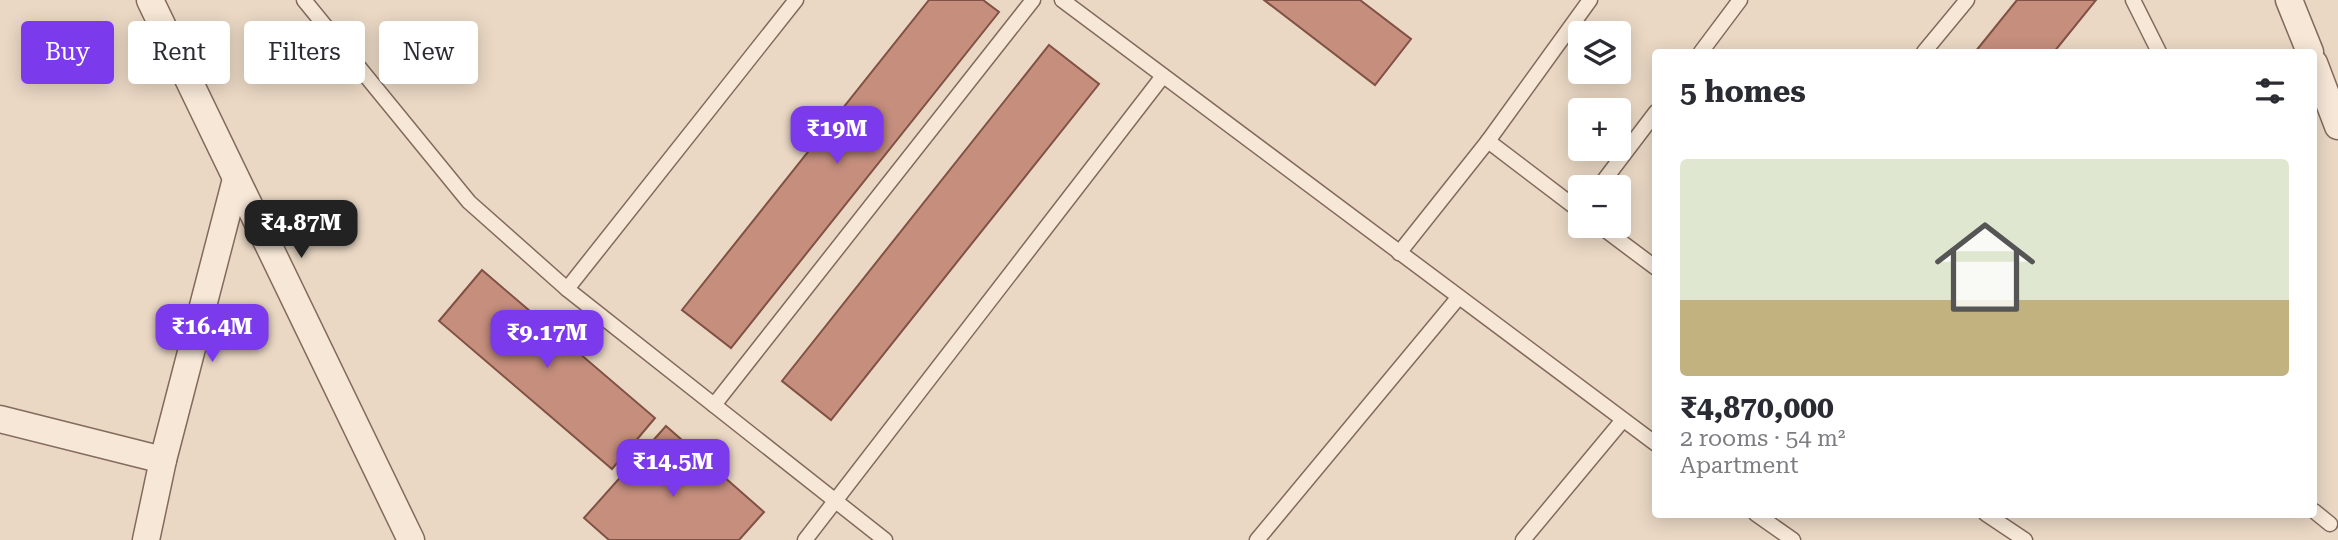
<!DOCTYPE html>
<meta charset="utf-8">
<style>
:root{--surface:#fff;--page:#f2f2f3;--text:#2b2b33;--muted:#7c7c81;--accent:#7c3aed}
body{margin:0;font-family:"Roboto Serif",serif;background:var(--page);color:var(--text);height:100vh;display:flex;flex-direction:column;font-size:26px;white-space:nowrap}
*{box-sizing:border-box;margin:0}
p{font-size:23px;color:var(--muted)}
.icon{flex:none;width:38px;height:38px;fill:none;stroke:currentColor;stroke-width:2;stroke-linecap:round;stroke-linejoin:round}
.map{position:relative;flex:1;overflow:hidden}
.side{position:absolute;left:1652px;top:49px;width:665px;height:469px;display:flex;flex-direction:column;background:var(--surface);border-radius:7px;box-shadow:0 4px 18px #0003}
.side>*{flex:none}
.top-card{position:absolute;left:21px;top:21px;width:665px;height:63px;display:flex;gap:14px}
.tools{position:absolute;left:1568px;top:21px;display:grid;gap:14px}
.tools a{display:grid;place-items:center;width:63px;height:63px;border-radius:7px;background:var(--surface);box-shadow:0 4px 18px #0003;font-size:35px}
.price{position:absolute;translate:-50% -60px;padding:0 16px;border-radius:14px;background:var(--accent);color:#fff;font-size:23px;line-height:46px;filter:drop-shadow(0 2px 4px #0008)}
.price::after{content:'';position:absolute;left:50%;top:42px;width:21px;height:16px;margin-left:-10px;background:inherit;clip-path:polygon(0 0,100% 0,50% 100%)}
.price.active{background:#222;color:#fff}
ul{padding:0;list-style:none}
li{display:grid;align-content:center;gap:14px;height:371px;padding:0 28px}
li span{display:grid;place-items:center;height:217px;border-radius:7px;color:#555}
li>.icon{margin-inline-start:auto}
span .icon{width:126px;height:126px;fill:#fffc;stroke-width:1}
li b{font-size:30px}
h2{display:flex;justify-content:space-between;align-items:center;height:84px;padding:0 28px;font-size:30px}
.chip{padding:0 24px;border-radius:7px;background:var(--surface);box-shadow:0 4px 18px #0003;font-size:24px;line-height:63px}
.chip.active{background:var(--accent);color:#fff}
.map>svg:first-child{display:block}
</style>
<div class="map">
<svg width="2338" height="540" viewBox="0 0 2338 540">
<rect width="100%" height="100%" fill="#ead8c4"/>
<g fill="#c58e7d" stroke="#805144" stroke-width="2">
<path d="M929,0H983L999,12L731,348L682,310Z"/>
<path d="M1264,0H1360L1411,39L1375,85Z"/>
<path d="M2017,0H2096L2054,52H1975Z"/>
<path d="M1049,45L1099,84L831,420L782,381Z"/>
<path d="M482,270L655,418L612,469L439,321Z"/>
<path d="M666,426L764,512L739,540H609L584,518Z"/>
</g>
<g fill="none" stroke-linecap="round" stroke-linejoin="round">
<defs>
<g id="lane">
<path d="M304,0L469,202L567,289L885,540"/>
<path d="M1062,0L1656,444"/>
<path d="M2133,0L2159,52"/>
<path d="M1701,52L1740,0"/>
<path d="M1924,52L1967,0"/>
<path d="M1488,141L1580,211"/>
<path d="M1599,187L1656,112"/>
<path d="M1600,226L1656,268"/>
<path d="M1399,253L1488,141L1590,0"/>
<path d="M567,289L796,0"/>
<path d="M714,405L1033,0"/>
<path d="M2314,511L2330,524"/>
<path d="M1756,514L1793,540"/>
<path d="M1986,514L2025,540"/>
<path d="M805,540L1163,76"/>
<path d="M1257,540L1458,298"/>
<path d="M1523,540L1622,421"/>
</g>
<g id="street">
<path d="M150,0L411,540"/>
<path d="M2289,0L2310,52"/>
<path d="M2314,63L2338,126"/>
<path d="M0,419L163,460"/>
<path d="M146,540L163,460L236,179"/>
</g>
</defs>
<use href="#lane" stroke="#836a5c" stroke-width="17"/>
<use href="#street" stroke="#836a5c" stroke-width="29"/>
<use href="#lane" stroke="#f6e7d6" stroke-width="14"/>
<use href="#street" stroke="#f6e7d6" stroke-width="26"/>
</g>
</svg>
<div class="tools">
<a><svg class="icon" aria-label="layers" viewBox="0 0 24 24"><path d="M12 4l9 5-9 5-9-5zM3 14l9 5 9-5"/></svg></a>
<a>+</a>
<a>−</a>
</div>
<b class="price" style="left:837px;top:166px">₹19M</b>
<b class="price active" style="left:301px;top:260px">₹4.87M</b>
<b class="price" style="left:212px;top:364px">₹16.4M</b>
<b class="price" style="left:547px;top:370px">₹9.17M</b>
<b class="price" style="left:673px;top:499px">₹14.5M</b>
<div class="top-card">
<a class="chip active">Buy</a>
<a class="chip">Rent</a>
<a class="chip">Filters</a>
<a class="chip">New</a>
</div>
<section class="side">
<h2>5 homes<svg class="icon" aria-label="filters" viewBox="0 0 24 24"><path d="M4 7h16M4 17h16"/><circle cx="9" cy="7" r="2"/><circle cx="15" cy="17" r="2"/></svg></h2>
<ul>
<li><span style="background:linear-gradient(#dfe7d0 65%,#c2b280 0)"><svg class="icon" aria-label="home" viewBox="0 0 24 24"><path d="M3 11l9-7 9 7M6 9v11h12V9"/></svg></span><div><b>₹4,870,000</b><p>2 rooms · 54 m²</p><p>Apartment</p></div></li>
</ul>
</section>
</div>
